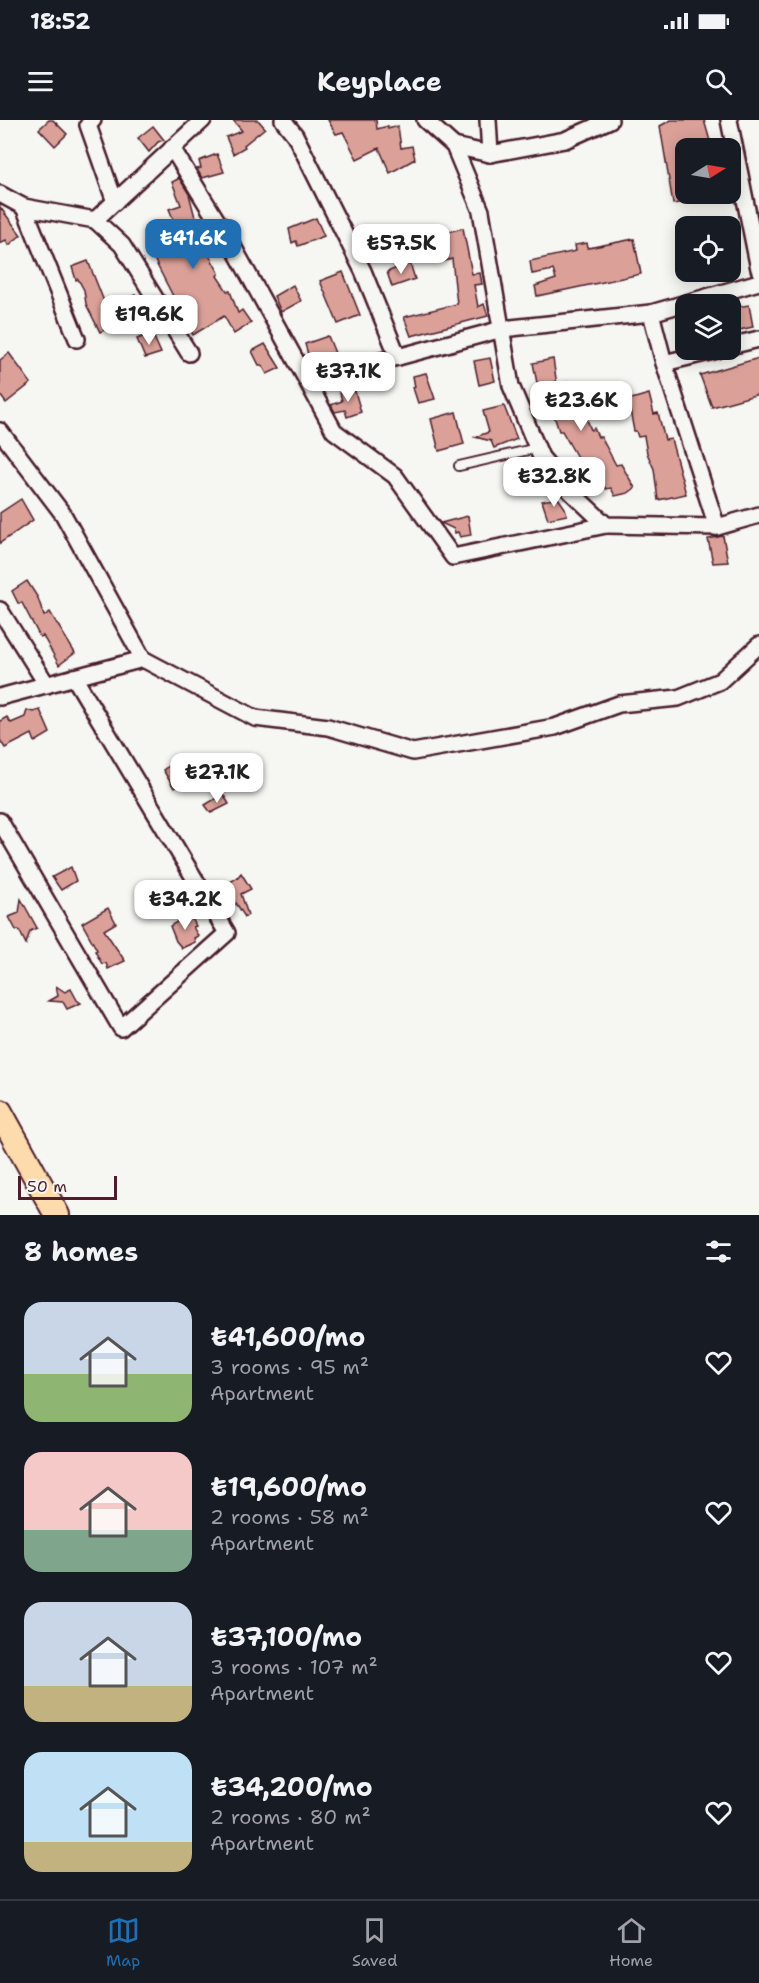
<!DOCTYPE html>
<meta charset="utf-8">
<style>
:root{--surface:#171b24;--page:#20242c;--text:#f1f3f6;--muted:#9ea1a6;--line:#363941;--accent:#1f6fb2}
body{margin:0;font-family:"Shantell Sans",sans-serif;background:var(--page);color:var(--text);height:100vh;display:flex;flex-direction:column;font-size:22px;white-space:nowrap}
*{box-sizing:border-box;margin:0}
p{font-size:20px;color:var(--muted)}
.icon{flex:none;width:33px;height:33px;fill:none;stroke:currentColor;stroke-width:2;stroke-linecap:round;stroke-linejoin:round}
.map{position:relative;height:1095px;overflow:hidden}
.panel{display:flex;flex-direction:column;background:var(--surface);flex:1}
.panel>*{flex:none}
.needle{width:39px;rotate:79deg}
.buttons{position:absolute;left:675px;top:18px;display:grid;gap:12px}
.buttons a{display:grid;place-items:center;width:66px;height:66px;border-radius:12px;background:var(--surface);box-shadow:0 3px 15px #0003;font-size:30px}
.scale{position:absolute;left:18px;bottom:15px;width:99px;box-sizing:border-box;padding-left:6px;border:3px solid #4a1f2b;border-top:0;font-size:16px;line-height:21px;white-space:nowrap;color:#4a1f2b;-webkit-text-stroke:4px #f6f6f2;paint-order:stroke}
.price{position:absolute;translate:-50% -51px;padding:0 14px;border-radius:12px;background:#fff;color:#222;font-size:20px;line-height:39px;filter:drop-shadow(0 2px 3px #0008)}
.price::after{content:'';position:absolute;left:50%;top:36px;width:18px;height:14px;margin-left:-9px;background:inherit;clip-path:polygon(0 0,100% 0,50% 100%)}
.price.on{background:var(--accent);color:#fff}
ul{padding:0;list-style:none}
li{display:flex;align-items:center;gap:18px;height:150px;padding:0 24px}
li span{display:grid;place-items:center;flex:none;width:168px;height:120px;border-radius:18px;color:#555}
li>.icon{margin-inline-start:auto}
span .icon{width:72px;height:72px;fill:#fffc;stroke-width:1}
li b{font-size:26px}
h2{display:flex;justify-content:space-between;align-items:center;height:72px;padding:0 24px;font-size:26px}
.status{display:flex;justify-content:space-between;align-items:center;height:42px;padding:0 30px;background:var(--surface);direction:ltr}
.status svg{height:16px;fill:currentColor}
header{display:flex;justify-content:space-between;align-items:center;height:78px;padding:0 24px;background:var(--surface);font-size:27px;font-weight:700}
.tab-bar{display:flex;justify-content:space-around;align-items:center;height:84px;border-top:2px solid var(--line);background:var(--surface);font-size:16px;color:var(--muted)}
.tab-bar a{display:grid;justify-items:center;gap:3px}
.tab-bar .on{color:var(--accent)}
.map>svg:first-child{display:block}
</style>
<div class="status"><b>18:52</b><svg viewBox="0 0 49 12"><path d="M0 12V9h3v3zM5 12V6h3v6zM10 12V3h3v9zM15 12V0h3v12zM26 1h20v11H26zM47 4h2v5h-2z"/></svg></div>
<header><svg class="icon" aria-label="menu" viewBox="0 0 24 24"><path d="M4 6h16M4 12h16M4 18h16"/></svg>Keyplace<svg class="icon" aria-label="search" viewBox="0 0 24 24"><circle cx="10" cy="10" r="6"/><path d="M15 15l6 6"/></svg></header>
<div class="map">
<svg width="759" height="1095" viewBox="0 0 759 1095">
<rect width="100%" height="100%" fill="#f6f6f2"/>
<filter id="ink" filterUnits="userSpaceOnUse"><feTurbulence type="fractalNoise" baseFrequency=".0167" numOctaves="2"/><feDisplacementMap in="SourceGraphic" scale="12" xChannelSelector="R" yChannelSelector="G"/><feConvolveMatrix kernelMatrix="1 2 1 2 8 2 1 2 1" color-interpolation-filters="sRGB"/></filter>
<g filter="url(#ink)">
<g fill="#dba199" stroke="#4a1f2b" stroke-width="1.5">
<path d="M49,0H53L67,14L55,26L39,9Z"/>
<path d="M233,0H258L265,8L244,25L245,27L233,34L226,17L242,11Z"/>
<path d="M328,0H376L377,9L388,6V9L398,6L401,28L412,26L415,39L390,53L379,28L357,39L343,12L336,14Z"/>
<path d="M671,0H704L712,28H686L685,82L673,84L660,6Z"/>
<path d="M153,6L164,20L158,22L149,32L138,18Z"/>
<path d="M217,34L224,52L202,58L197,49L201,48L199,41Z"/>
<path d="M178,56L189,74L197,105L206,125L204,126L219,153L217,156L227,171H230L238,193L242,190L251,203L234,214L224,196L193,215L156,143L146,116L175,103L169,89L181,85L172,62L178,59Z"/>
<path d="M0,87L21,115L9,125L6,120L0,123Z"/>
<path d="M316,98L324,116L298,126L296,121L292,123L289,109Z"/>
<path d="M463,108L472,154L480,153L482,164L474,165L478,187L484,184L488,196L411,216L404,197L457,184L452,139L445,141L440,114Z"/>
<path d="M393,111L401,126L379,137L371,122Z"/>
<path d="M634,119L641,154L537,176L535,166L556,159L553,150L532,154L530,141L576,131L575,125L587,123L588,128Z"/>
<path d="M88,141L107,189L135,175L149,193L129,203L127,200L100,212L86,184L84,170L78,159L76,160L72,147Z"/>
<path d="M410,143L415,159L392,167L387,152Z"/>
<path d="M343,152L360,195L338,204L320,161Z"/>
<path d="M293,165L301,181L281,192L274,176Z"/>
<path d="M749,185L753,207L735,211L730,188Z"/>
<path d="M152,213L161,233L145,238L137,219Z"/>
<path d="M328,216L335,233L310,241L305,224Z"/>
<path d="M265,224L280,248L267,254L262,245H259L252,231Z"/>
<path d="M9,233L31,263L6,283L0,275V240Z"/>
<path d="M490,238L495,261L479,265L474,241Z"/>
<path d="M759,238V274L712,287L700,255Z"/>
<path d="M553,239L557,265L569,262L576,288L582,286L591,310L594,308L598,317H601L616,345L621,344L635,368L628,373L615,376L611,368L606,369L601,363L594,347L588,350L586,345L582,346L562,311H559L543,262L537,263L533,243Z"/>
<path d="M426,253L435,279L418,283L413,268L415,267L413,256Z"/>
<path d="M354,268L361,292L347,297L345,290L335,292L331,285L342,281L340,273Z"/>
<path d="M649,274L654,294L658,293L665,320L671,319L686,374L658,380L654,349L647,333L644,316L638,317L636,311H634L628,280Z"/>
<path d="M504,286L517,319L494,328L491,321L475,317L489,312L483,291Z"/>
<path d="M456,292L464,324L439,331L431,299Z"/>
<path d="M537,347L544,369L521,372L519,350Z"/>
<path d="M558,378L565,388L567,395L548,399L542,381Z"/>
<path d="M21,379L33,400L0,423V393Z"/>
<path d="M468,396L471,415L460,417L458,412L455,413L454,409L441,403Z"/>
<path d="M723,416L728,442L713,443L708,419Z"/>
<path d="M27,461L38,478L44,496L50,492L75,533L59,545L43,516L40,517L22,483H18L12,471Z"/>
<path d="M27,590L33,592L40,590L50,613L35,622L32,614L5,628L0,620V601L7,597L11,603L25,597Z"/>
<path d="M180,638L181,642L189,638L198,651L174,668L163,650Z"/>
<path d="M223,674L229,684L211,693L205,685Z"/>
<path d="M71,747L76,761L61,770L52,757Z"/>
<path d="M241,753L251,769L241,774L248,795L245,797L236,783L235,785L226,774L230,773L225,765L237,758Z"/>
<path d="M21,779L37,808L30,811L26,824L19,810H16L9,797L19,793Z"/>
<path d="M108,788L116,803L104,810L125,841L108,849L106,843L102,844L95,831L97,830L82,803Z"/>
<path d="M190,794L196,806L193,807L198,816L194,818L195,822L182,828L176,821L170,806Z"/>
<path d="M56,866L65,872L71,869L77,880L81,883L67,889L63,882L49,881L58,876Z"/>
</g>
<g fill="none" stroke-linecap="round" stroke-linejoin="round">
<defs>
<path id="service" d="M459,346L537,328"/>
<g id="minor">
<path d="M93,0L88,5L115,82"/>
<path d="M283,0L295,15L363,151L398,237"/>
<path d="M425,0L454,26L481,91L511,266L541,337L569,370L606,405L717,407L759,395"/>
<path d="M488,0L490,34"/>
<path d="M729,0L759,149"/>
<path d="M454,26L490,34L565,20L610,0"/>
<path d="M172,28L235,130L306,259L398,237L502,209L651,193L759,162"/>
<path d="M0,74L24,87L95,100L203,0"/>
<path d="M24,87L77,219"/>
<path d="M95,100L122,125L189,233"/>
<path d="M651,193L664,243L717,407"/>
<path d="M730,226L759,219"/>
<path d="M664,243L718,230"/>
<path d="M306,259L334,311L395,356L453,437L606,405"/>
<path d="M0,311L63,394L143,539L0,577"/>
<path d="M0,490L47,565"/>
<path d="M143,539L255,598L328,607L413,632L555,607L619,584L678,578L720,561L759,525"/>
<path d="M0,701L121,908L227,813L74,557"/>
</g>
<path id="primary" d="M0,992L57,1095"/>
</defs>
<use href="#service" stroke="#4a1f2b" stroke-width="12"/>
<use href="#minor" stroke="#4a1f2b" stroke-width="20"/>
<use href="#primary" stroke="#4a1f2b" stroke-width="28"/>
<use href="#service" stroke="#f6f6f2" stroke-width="8"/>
<use href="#minor" stroke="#f6f6f2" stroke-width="15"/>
<use href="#primary" stroke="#fedbac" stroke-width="24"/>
</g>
</g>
</svg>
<div class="buttons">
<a><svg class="needle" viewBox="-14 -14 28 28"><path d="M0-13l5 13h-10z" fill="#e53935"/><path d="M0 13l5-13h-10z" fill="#9ea1a6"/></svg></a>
<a><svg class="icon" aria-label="locate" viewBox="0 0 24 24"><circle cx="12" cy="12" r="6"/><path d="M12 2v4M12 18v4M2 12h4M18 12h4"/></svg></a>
<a><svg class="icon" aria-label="layers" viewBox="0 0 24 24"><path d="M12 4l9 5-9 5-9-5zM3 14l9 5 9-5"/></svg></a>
</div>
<div class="scale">50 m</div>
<b class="price on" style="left:193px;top:150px">₺41.6K</b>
<b class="price" style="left:401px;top:155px">₺57.5K</b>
<b class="price" style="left:149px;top:226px">₺19.6K</b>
<b class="price" style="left:348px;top:283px">₺37.1K</b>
<b class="price" style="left:581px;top:312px">₺23.6K</b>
<b class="price" style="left:554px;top:388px">₺32.8K</b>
<b class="price" style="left:217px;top:684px">₺27.1K</b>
<b class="price" style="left:185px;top:811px">₺34.2K</b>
</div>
<section class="panel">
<h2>8 homes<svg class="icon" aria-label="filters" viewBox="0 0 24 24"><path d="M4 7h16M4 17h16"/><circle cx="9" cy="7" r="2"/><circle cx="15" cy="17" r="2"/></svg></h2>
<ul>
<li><span style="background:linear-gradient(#c9d6e8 60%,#8fb573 0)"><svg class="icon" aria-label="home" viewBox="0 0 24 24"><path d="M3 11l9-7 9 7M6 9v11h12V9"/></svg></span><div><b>₺41,600/mo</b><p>3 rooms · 95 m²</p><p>Apartment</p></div><svg class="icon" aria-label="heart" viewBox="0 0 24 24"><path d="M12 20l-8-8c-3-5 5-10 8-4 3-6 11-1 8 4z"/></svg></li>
<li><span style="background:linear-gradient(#f6c9c9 65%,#7fa58c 0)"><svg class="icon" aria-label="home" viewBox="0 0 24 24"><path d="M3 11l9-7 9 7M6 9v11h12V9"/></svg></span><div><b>₺19,600/mo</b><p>2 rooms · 58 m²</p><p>Apartment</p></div><svg class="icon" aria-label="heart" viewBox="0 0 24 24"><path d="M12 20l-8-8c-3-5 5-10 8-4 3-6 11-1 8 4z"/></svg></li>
<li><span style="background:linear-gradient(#c9d6e8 70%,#c2b280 0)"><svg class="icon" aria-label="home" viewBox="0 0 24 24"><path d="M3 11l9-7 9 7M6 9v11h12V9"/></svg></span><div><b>₺37,100/mo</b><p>3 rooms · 107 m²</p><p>Apartment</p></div><svg class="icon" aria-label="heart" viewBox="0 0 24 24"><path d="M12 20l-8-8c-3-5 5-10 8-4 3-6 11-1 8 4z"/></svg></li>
<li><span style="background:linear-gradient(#bfe0f5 75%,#c2b280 0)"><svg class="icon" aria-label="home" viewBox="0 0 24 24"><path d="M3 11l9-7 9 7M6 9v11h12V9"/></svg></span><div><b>₺34,200/mo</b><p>2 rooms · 80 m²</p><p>Apartment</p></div><svg class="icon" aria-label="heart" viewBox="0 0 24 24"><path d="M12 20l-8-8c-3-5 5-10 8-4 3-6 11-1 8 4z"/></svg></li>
</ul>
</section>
<nav class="tab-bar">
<a class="on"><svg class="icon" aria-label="map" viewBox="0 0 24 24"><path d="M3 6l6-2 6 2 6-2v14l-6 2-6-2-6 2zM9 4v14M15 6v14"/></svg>Map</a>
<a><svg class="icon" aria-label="saved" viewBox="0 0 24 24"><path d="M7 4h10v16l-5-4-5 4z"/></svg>Saved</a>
<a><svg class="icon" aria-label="home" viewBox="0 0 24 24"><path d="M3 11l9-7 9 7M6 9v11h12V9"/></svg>Home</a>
</nav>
